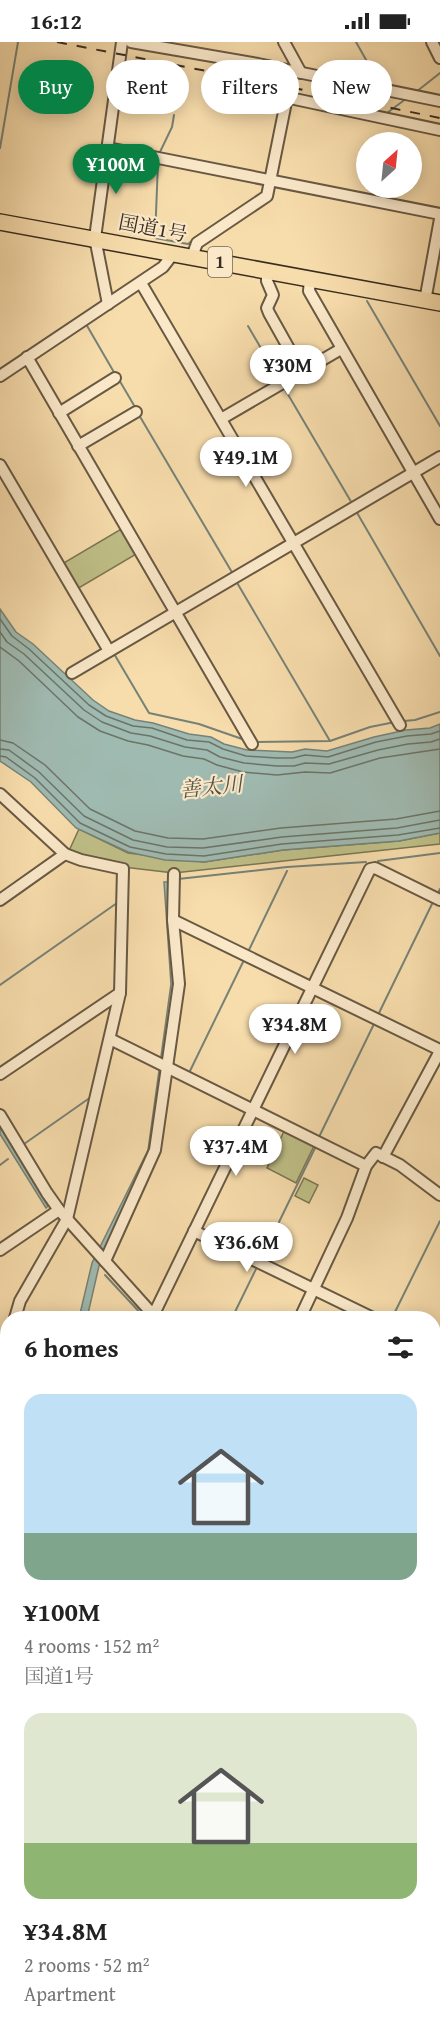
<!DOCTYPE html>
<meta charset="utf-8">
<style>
:root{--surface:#fff;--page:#f6f6f6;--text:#222;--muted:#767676;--accent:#0b8043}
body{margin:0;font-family:"Gentium Book Plus","Noto Serif JP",serif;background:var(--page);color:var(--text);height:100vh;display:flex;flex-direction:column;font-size:22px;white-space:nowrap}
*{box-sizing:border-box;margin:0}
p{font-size:20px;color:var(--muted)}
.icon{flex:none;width:33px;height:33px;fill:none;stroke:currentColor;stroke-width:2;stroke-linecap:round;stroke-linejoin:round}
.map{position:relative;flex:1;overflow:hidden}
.panel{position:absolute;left:0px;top:1269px;width:441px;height:720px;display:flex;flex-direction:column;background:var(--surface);border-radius:24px 24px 0 0;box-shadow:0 3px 15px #0003}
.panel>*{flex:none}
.hud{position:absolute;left:18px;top:18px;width:405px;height:54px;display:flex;gap:12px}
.needle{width:39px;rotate:27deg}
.tools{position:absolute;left:356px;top:90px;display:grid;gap:12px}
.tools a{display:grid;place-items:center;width:66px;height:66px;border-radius:50%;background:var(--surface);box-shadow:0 3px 15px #0003;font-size:30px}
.price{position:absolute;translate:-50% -51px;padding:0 14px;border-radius:21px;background:#fff;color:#222;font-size:20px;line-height:39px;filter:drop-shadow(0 2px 3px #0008)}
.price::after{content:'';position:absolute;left:50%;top:36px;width:18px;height:14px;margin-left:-9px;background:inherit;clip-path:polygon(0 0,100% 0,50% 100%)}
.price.on{background:var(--accent);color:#fff}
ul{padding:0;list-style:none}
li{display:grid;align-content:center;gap:12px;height:318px;padding:0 24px}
li span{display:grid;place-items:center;height:186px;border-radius:18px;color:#555}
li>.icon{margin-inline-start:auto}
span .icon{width:108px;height:108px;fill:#fffc;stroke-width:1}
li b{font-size:26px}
h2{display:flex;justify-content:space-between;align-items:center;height:72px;padding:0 24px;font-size:26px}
.chip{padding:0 21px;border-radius:27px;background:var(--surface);box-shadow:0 3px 15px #0003;font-size:21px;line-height:54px}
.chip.on{background:var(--accent);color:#fff}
.status{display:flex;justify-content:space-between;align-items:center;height:42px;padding:0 30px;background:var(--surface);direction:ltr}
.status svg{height:16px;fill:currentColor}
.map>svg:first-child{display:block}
</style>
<div class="status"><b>16:12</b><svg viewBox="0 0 49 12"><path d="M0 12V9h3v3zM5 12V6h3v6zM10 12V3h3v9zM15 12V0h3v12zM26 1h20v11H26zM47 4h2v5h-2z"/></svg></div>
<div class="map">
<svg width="440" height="1989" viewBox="0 0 440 1989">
<rect width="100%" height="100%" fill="#f7dcac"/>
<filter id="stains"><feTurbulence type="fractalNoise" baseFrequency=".00333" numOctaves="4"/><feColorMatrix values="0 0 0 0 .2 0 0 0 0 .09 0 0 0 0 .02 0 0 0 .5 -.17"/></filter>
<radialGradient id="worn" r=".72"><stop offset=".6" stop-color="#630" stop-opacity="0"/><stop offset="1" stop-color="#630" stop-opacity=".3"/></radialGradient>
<g fill="#bfbf87" stroke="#7c7654" stroke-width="1.5">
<path d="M123,486L138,511L77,547L62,522Z"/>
<path d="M79,787L128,811L204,820L283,808L399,799L440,791V802L174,831L123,825L68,811Z"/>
<path d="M285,1087L315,1102L296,1141L267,1126Z"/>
<path d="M304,1136L318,1143L309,1161L295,1154Z"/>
<path d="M440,1576V1629C429,1613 432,1592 440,1576Z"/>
</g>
<g fill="#9fbab1" stroke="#768277" stroke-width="1.5">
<path d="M0,567L16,590L33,602L93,658L109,669L135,678L153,681L189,692L211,695L224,702L247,708L292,710L305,707L327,709L374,695L406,688L430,686L440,682V791L399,799L283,808L204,820L165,818L128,810L76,786L31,740L0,719Z"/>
<path d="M164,840H169L175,943L152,1108L99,1224L87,1276H79L92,1221L148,1108L171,942Z"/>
<path d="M0,1085L48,1164L46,1166L0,1092Z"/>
</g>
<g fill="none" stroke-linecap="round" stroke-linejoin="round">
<g stroke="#6c7468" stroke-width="1.5">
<path d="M0,577L12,594L29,607L89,663L106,674L133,684L152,686L187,698L209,700L223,707L246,714L277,716H293L305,713L328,715L376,700L407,694L431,692L440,689"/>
<path d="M0,590L7,600L24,612L84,668L102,680L131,691L150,694L185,705L207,708L220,715L244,721L277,724H294L305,721L329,722L378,708L408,702L431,700L440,697"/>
<path d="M0,605L19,619L78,675L100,689L128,699L148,703L183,714L204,717L217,723L243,730L277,733L305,730L330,731L380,716L440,707"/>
<path d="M0,698L13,701L45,723L90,767L135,789L168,796L203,797L281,786L396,777L440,769"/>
<path d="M0,707L9,708L39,730L84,774L133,798L167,805L203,806L282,795L397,786L440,778"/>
<path d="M0,714L6,715L35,736L80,781L130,805L166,812L204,814L282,802L398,793L440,786"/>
</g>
<g stroke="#768277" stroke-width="2">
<path d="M356,0L369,23"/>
<path d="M416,50L440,31"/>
<path d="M370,68L387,71L407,56"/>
<path d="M0,106L18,0"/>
<path d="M159,112L172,85L174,73"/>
<path d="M158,121L155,196L188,202L193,198"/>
<path d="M367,259L440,384"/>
<path d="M86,282L115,332"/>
<path d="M248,284L280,339"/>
<path d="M118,336L135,365"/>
<path d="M283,344L353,463"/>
<path d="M139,373L233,532"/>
<path d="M356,469L440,614"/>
<path d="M236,539L330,699"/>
<path d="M113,610L149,671L199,682L245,698"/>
<path d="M404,679L415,678L440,670"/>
<path d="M256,700L330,699L370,685L395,680"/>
<path d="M378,819L440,811"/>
<path d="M178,837L287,825L366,820"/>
<path d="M438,851L440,847"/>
<path d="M248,910L287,829"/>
<path d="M0,943L117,861"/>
<path d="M378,973L432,862"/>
<path d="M189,1031L243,920"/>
<path d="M319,1095L374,982"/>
<path d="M24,1102L91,1055"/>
<path d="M0,1123L8,1117"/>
<path d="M261,1217L316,1104"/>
<path d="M105,1233L145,1276"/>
<path d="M232,1276L256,1227"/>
<path d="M392,1276L440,1179"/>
<path d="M0,1296L5,1292"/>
<path d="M434,1538L440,1524"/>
<path d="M0,1630L8,1646"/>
<path d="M434,1638L440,1647"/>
<path d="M0,1756L8,1760"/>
<path d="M0,1969H3"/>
<path d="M126,1982L140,1989"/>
<path d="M154,1989H155"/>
</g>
<defs>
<g id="minor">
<path d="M131,0L258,22L440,59"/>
<path d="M284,0L301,31"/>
<path d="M432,0L440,16"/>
<path d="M108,106L440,172"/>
<path d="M192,215L197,201L267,154L286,60L290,56L440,88"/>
<path d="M267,229V239L273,253L267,266L269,271L302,330"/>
<path d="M310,237L309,249L440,477"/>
<path d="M141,241L400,683"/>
<path d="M425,259L440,177"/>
<path d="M108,262L95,196L122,0"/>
<path d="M27,315L252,702"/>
<path d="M0,334L163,225L173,212"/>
<path d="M59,371L115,336"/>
<path d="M221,377L341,307"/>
<path d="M78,404L136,370"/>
<path d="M0,423L109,609"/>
<path d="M72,631L440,415"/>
<path d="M0,752L65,812L81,818L123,827L120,951L67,1177L20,1259L15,1276"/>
<path d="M174,832L173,878L440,1008"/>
<path d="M0,858L65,812"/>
<path d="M110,997L366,1124"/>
<path d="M0,1032L120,951"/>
<path d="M0,1073L47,1151L59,1168L156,1276"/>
<path d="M383,1115L440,1009"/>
<path d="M194,1189L373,1276"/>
<path d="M0,1208L59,1168"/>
<path d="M105,1219L155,1108L179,942L173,878"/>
<path d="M152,1276L370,827L375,826L440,858"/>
<path d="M300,1276L347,1176L366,1124L376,1111L400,1123L440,1153"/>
<path d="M434,1306L440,1309"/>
<path d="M0,1334L8,1305"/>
<path d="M434,1360L440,1347"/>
<path d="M434,1418L440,1422"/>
<path d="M434,1455L440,1449"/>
<path d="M434,1627L440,1636"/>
<path d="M0,1681L8,1677"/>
<path d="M434,1699L440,1686"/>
<path d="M0,1715L8,1718"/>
<path d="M434,1930L440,1932"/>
<path d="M210,1989L213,1982"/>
</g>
<g id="major">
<path d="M0,1836L8,1840"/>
<path d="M0,1888L8,1942"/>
<path d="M13,1982L14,1989"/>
<path d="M305,1982L321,1989"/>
</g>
<path id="highway" d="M0,180L440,261"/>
</defs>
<use href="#minor" stroke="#685943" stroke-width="14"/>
<use href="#major" stroke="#392d20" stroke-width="16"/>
<use href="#highway" stroke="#392d20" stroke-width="18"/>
<use href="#minor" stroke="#fae8c9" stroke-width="10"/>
<use href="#major" stroke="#f7dcac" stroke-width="14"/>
<use href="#highway" stroke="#f7dcac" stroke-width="15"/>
<path stroke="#392d20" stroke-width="2" stroke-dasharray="10 10" stroke-linecap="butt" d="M57,0L289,45L440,76"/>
</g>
<g text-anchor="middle" stroke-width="4.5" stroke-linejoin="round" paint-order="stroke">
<rect fill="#fae8c9" stroke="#736553" stroke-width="1.5" x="208" y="205" width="24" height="30" rx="4.5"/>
<g font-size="18" font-weight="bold" fill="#392d20">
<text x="220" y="226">1</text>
</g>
<g font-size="20" fill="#392d20" stroke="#fae8c9">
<text transform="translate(153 186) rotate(11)" y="7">国道1号</text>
</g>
<g font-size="21" font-style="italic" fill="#525044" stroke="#fae8c9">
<text transform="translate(211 745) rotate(-6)" y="7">善太川</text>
</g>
</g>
<rect width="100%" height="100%" filter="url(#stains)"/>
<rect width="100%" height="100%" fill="url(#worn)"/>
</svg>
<div class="tools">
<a><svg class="needle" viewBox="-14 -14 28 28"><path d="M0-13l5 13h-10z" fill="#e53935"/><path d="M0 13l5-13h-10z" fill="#767676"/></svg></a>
</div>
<b class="price on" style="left:116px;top:153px">¥100M</b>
<b class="price" style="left:288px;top:354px">¥30M</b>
<b class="price" style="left:246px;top:446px">¥49.1M</b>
<b class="price" style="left:295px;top:1013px">¥34.8M</b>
<b class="price" style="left:236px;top:1135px">¥37.4M</b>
<b class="price" style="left:247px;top:1231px">¥36.6M</b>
<div class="hud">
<a class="chip on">Buy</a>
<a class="chip">Rent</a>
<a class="chip">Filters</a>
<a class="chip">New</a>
</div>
<section class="panel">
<h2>6 homes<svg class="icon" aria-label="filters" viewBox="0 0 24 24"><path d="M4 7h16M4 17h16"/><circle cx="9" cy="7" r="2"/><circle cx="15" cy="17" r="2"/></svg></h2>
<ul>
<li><span style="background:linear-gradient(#bfe0f5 75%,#7fa58c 0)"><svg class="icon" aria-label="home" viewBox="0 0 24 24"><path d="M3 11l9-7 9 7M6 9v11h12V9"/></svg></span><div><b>¥100M</b><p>4 rooms · 152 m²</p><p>国道1号</p></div></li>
<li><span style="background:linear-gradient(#dfe7d0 70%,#8fb573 0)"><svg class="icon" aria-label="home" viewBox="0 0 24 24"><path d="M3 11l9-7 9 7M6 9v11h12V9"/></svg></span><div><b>¥34.8M</b><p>2 rooms · 52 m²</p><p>Apartment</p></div></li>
</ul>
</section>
</div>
